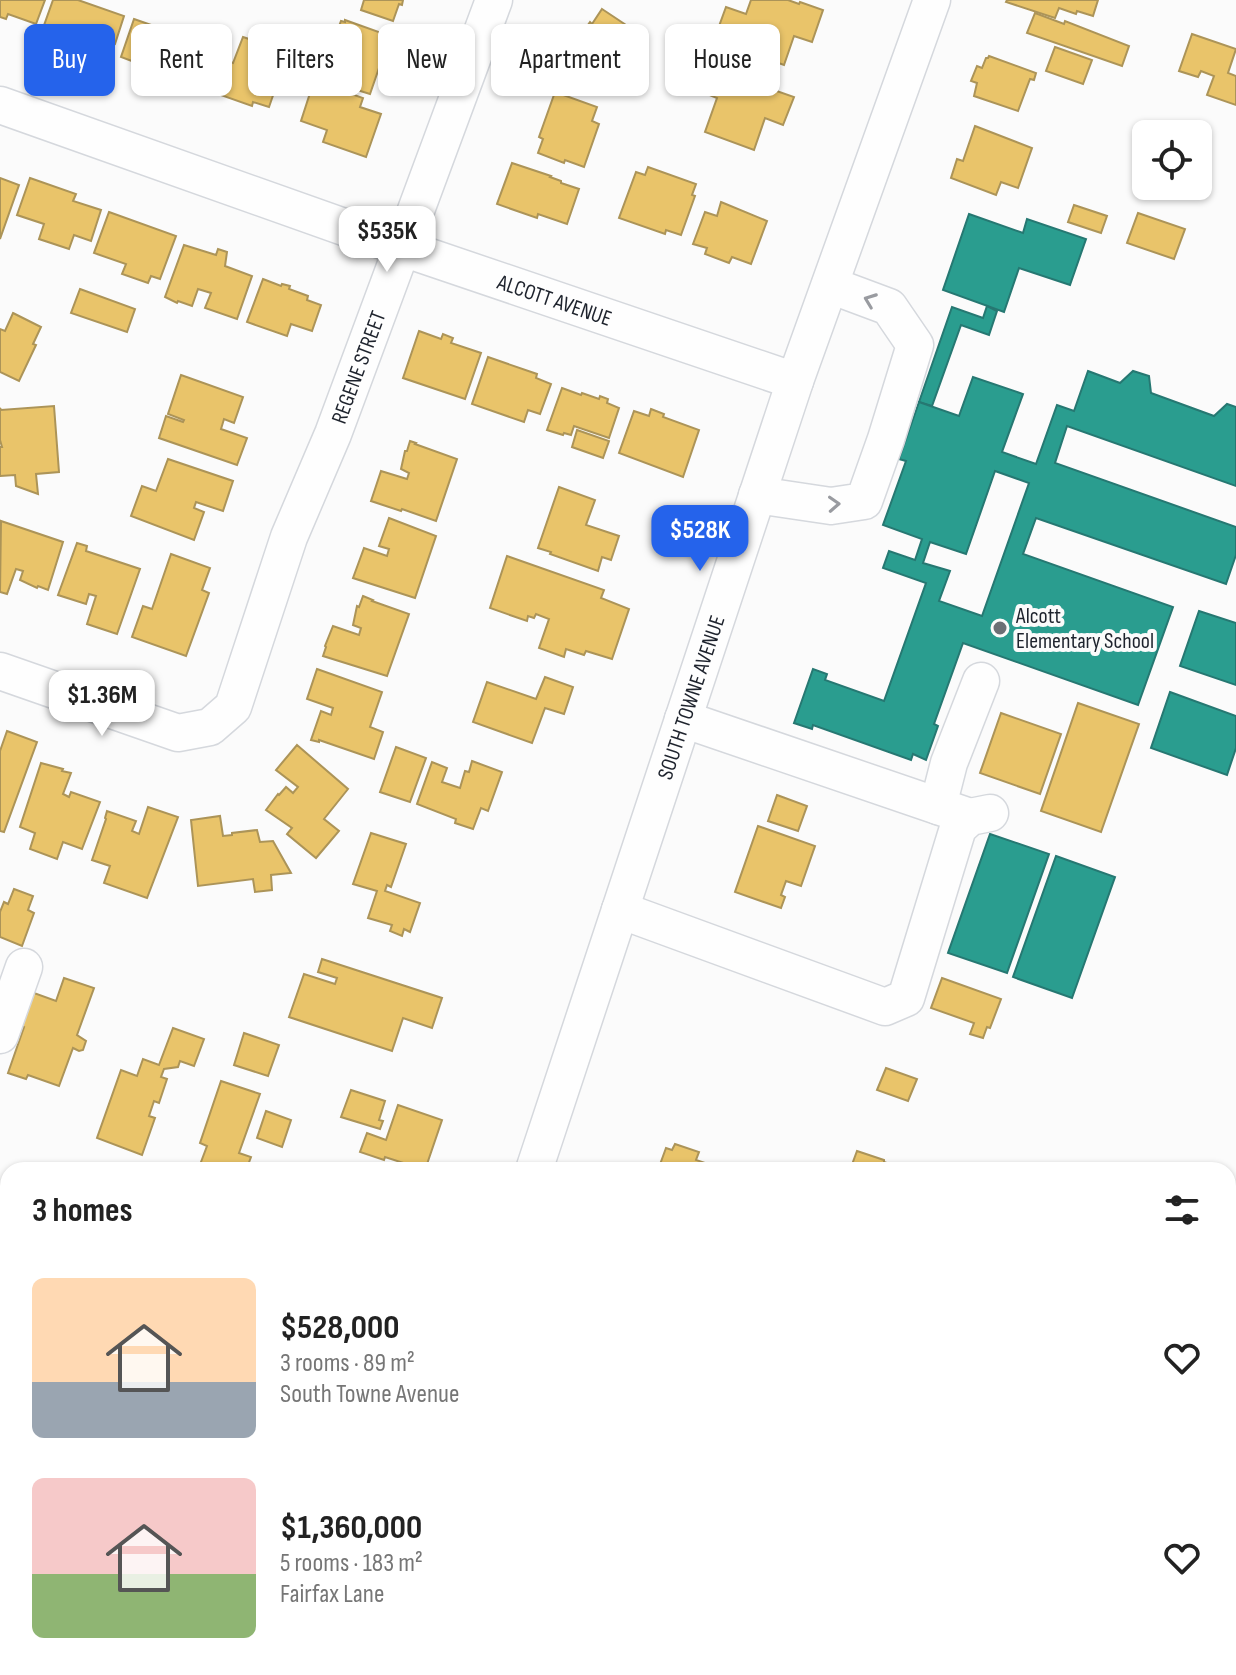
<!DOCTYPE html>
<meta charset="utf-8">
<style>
:root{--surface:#fff;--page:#f2f2f2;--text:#222;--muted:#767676;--accent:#2563eb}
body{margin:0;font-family:"Sofia Sans Condensed",sans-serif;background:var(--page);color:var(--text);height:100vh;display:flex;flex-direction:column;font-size:30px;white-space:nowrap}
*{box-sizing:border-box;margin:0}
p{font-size:26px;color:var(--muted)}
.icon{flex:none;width:44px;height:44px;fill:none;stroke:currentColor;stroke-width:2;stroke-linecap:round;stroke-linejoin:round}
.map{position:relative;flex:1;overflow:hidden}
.drawer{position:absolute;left:0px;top:1162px;width:1236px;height:514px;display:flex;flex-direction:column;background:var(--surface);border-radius:24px 24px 0 0;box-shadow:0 2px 6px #0004}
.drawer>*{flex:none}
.top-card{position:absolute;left:24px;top:24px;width:800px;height:72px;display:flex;gap:16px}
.controls{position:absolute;left:1132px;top:120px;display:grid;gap:16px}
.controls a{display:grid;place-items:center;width:80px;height:80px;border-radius:12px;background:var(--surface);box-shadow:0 2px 6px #0004;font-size:40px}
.price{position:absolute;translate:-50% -68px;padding:0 18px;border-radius:16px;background:#fff;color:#222;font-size:26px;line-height:52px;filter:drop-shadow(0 2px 4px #0008)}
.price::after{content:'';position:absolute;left:50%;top:48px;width:24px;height:18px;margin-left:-12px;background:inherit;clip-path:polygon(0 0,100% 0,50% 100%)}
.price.active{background:var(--accent);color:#fff}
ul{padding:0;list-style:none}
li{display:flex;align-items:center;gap:24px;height:200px;padding:0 32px}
li span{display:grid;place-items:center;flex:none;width:224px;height:160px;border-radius:12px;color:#555}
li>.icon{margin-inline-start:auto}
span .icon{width:96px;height:96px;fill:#fffc;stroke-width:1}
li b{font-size:34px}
h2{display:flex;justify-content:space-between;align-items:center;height:96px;padding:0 32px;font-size:34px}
.pill{padding:0 28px;border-radius:12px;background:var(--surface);box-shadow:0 2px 6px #0004;font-size:28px;line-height:72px}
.pill.active{background:var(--accent);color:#fff}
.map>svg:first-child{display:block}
</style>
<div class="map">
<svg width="1236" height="1675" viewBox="0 0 1236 1675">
<rect width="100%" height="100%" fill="#fbfbfb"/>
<path fill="#e4ecfa" d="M0,1274L8,1277V1668H291L288,1675H0Z"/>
<g fill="#e9c46a" stroke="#ac9458" stroke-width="2">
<path d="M0,0H45L36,24L8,14L6,19L0,17Z"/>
<path d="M53,0H78L124,16L115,44L87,34L83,45L42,31Z"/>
<path d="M364,0H403L402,5L399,4L393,21L361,10Z"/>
<path d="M751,0H788L799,4L800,2L823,10L812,42L794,36L784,65L714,40L726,7L746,14Z"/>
<path d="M1007,0H1098L1093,16L1077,11L1076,14L1059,8L1055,18L1006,2Z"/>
<path d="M602,9L629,27L612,51L621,57L600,88L592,83L587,89L561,71L569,58L566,56L590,22L592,24Z"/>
<path d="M1035,13L1064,24L1065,21L1129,46L1122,66L1027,33Z"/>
<path d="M134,19L174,33L176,26L197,33L192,46L202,50L191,82L164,72L162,78L136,69L137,63L121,57Z"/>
<path d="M345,20L390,36L370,94L325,80L329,68L325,67L326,62L330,64L335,49L331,48L341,21L345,22Z"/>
<path d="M1192,34L1236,49L1228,73L1236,76V105L1207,95L1214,76L1201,71L1198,77L1179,71Z"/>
<path d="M243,37L288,52L269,107L253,102L252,106L215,93L216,90L199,84L209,55L233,63Z"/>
<path d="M1055,47L1092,60L1083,84L1046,71Z"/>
<path d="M989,56L1036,73L1034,80L1030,79L1018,111L974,96L977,83L971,81L977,66L982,68L986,58H988Z"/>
<path d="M711,68L794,97L783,125L765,118L754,150L705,132L717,98L702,92Z"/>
<path d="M317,82L363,98L360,107L381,114L366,157L323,142L327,130L301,121L311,90L314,91Z"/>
<path d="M555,92L597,107L592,121L599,124L584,167L565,160L564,163L538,153L543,139L539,137Z"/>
<path d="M975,126L1032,148L1018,188L1001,182L996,195L951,178L957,159L963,161Z"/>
<path d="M512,163L551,176L550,177L561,181V183L579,189L567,224L538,214L537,218L497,204Z"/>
<path d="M648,167L696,184L692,195L695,196L681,235L666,230L665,234L619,218L636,172L645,175Z"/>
<path d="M0,178L19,185L0,239Z"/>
<path d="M30,178L76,194L73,201L101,210L91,241L74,235L69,249L39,239L44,224L17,215Z"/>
<path d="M721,202L767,221L751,264L732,257L729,263L705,254L707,248L693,244L705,212L717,216Z"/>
<path d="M1074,205L1107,216L1101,233L1068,222Z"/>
<path d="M109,212L176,236L160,279L151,276L148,283L122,274L126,264L94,253Z"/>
<path d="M1138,213L1185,229L1174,259L1127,243Z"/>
<path d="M184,245L216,255L218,249L227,252L225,266L252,276L237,319L205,308L211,293L198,289L192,306L178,301L177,303L165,297Z"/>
<path d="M263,279L281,286L282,284L290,286L289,289L308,296L307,300L321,305L312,331L291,324L287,336L247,322Z"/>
<path d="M80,289L135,309L127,332L71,313Z"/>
<path d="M13,313L41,327L33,344L36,345L19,381L0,372V329L5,331Z"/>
<path d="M419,331L441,339L443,334L453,338L451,343L481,353L465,399L403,378Z"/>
<path d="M488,357L537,374L536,378L551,384L540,414L528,410L524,422L472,404Z"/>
<path d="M181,375L243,397L234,423L224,419L221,429L247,438L237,465L159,438L166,416L183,422L184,420L168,414Z"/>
<path d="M562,388L581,395L582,393L599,399L600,396L608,399L607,403L619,408L609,438L574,426L571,435L564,433L563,435L547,430Z"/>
<path d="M54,406L59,472L36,474L38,494L16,486L15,475L0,476V447H2L0,440V408L1,410Z"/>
<path d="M651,409L664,414L663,417L699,430L683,477L619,453L634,411L649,416Z"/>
<path d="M577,430L609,441L603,458L572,447Z"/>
<path d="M410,441L416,443L415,444L457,459L436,521L402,509L401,511L371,501L381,471L407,479L409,473L401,469L405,451H407Z"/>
<path d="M168,459L233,481L223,511L196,502L194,508L204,512L194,540L131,516L142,486L156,491Z"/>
<path d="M559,487L595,500L586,525L619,536L611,560L602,557L598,571L550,554L551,552L538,548Z"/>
<path d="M389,518L436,536L415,598L353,578L364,548L387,556L389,549L379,546Z"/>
<path d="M1,521L63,542L48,590L38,586L37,588L20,580L23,571L16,569L7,594L0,592Z"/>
<path d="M77,543L87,546L86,551L140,569L117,634L87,624L96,596L89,594L86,604L58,595Z"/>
<path d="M171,554L210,568L202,590L209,593L186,656L132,637L143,606L152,609Z"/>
<path d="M507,556L604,590L601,598L629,609L612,659L586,651L584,655L566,649L564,657L539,648L549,619L536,614L534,618L528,616L527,621L490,608Z"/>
<path d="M363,596L373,600L372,601L409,614L387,676L323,656L326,647L325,646L333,626L359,635L361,628L353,625L357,606L359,607Z"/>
<path d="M317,669L382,692L370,727L383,732L374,759L319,740V742L311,740L321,711L331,715L333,708L307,699Z"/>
<path d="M545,677L573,687L564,714L545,708L532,743L473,722L487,682L536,699Z"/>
<path d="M1078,703L1139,724L1101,832L1041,811Z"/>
<path d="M1001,713L1061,734L1040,794L980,773Z"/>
<path d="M7,731L37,742L4,832L0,831V751Z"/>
<path d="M297,745L348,789L324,819L339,831L316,858L287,834L292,828L266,810L278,794L279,795L286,787L293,793L298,787L276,770Z"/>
<path d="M396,747L426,758L410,802L380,792Z"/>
<path d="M472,761L502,772L488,811L481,808L473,829L455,823L456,819L417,804L432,762L447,768L442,782L460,788L465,771L469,772Z"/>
<path d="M41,763L63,769L62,771L71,773L63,794L69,797L71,792L100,802L82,849L63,842L57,859L30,849L35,833L20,827Z"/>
<path d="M777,795L807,806L798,831L768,821Z"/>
<path d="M148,807L178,817L147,898L104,883L110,866L92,860L106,819L105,818L107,811L136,821L132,831L139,834Z"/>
<path d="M220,816L223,836L232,835V833L257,830L260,842L273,841L291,873L271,875L272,890L255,892L253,879L198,886L191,820Z"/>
<path d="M758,826L815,846L801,886L786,881L781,895L785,897L781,908L735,892Z"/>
<path d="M371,833L406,844L391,887L387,885L385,891L420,903L410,932L404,929L402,936L390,931L392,925L368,918L377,891L353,884Z"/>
<path d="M14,889L33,896L28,910L34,913L22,946L0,937V912L4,902L8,904Z"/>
<path d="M322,959L442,998L432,1028L403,1018L392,1051L289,1017L304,974L335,984L337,978L318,972Z"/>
<path d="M64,978L94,988L77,1035L86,1041L83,1050L79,1051L73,1048L59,1086L28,1075L26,1079L8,1073L24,1027L11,1022L23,989L56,1001Z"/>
<path d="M942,978L1001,999L990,1028L987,1027L983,1038L970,1034L974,1023L931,1008Z"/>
<path d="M173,1028L204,1039L194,1066L180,1061L178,1067L164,1069L161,1077L167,1079L159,1103L154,1101L149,1116L155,1118L142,1155L97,1138L121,1070L137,1076L143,1059L159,1065Z"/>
<path d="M244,1033L279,1045L268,1076L234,1065Z"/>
<path d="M886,1068L917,1079L908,1101L877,1090Z"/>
<path d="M221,1081L260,1094L239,1153L251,1157L248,1165L255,1168L254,1170H198L207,1146L200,1143Z"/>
<path d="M351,1090L385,1101L379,1120L383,1121L380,1129L341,1117Z"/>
<path d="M398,1105L442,1120L425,1170L385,1157L384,1160L360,1152L367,1133L386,1140Z"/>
<path d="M266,1111L291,1120L282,1147L257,1138Z"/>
<path d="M675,1144L699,1152L696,1160L720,1168L719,1170H658L666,1148L672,1150Z"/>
<path d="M857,1151L884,1160V1162L905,1170H850Z"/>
<path d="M1228,1324L1236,1326V1360L1234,1366H1236V1413L1228,1410Z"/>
<path d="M1228,1465L1236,1468V1518L1231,1516L1228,1525Z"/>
</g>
<g fill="#2a9d8f" stroke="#267872" stroke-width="2" fill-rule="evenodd">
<path d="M969,214L1023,233L1027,219L1086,239L1070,285L1019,268L1004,312L943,290Z"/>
<path d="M987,306L997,311L989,335L961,325L932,406L919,402L952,307L983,318Z"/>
<path d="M1088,371L1120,383L1133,371L1149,376L1151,393L1214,416L1227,404L1236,407V486L1067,426L1055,463L1236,527V555L1226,584L1036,518L1023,554L1173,607L1138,705L963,643L934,724L938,726L926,760L913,754L911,760L813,725L812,729L794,723L813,669L827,674L825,680L884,701L926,583L883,568L889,551L915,560L922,539L883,525L906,461L899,459L919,402L959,416L973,377L1023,394L1002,452L1036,464L1057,405L1074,411ZM995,471L1029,483L982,616L939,601L950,571L923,563L930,542L966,554Z"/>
<path d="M1199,611L1236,623V685L1180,666Z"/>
<path d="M1170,692L1236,716V748L1227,775L1151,748Z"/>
<path d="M990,834L1049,854L1007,973L948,953Z"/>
<path d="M1056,856L1115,877L1072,998L1013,977Z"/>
<path d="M676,1668H802L800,1675H673Z"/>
<path d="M859,1668H970L967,1675H857Z"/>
</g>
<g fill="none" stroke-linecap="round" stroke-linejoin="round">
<defs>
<g id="minor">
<path id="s1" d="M0,105L403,248L795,381"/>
<path d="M757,495L831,506L864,501L886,439L915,345L889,307L830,285"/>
<path id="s2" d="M0,671L178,733L210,727L233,707L289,537L333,434L494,0"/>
<path d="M683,719L970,817"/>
<path d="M938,806L949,763L981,681"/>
<path d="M620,910L885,1007L906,998L958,828L970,817L990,813"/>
<path d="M0,1035L24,967"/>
<path id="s3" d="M534,1170L795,381L932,0"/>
<path d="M0,1225L8,1228"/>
<path d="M0,1279L8,1282"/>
<path d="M0,1383L8,1359"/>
<path d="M0,1536L8,1532"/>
<path d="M1228,1650L1236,1653"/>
<path d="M471,1668L491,1675"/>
<path d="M362,1675L364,1668"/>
<path d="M657,1675L659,1668"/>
</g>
</defs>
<use href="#minor" stroke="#d5d8dd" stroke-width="39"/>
<use href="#minor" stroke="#fefefe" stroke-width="36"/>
</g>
<defs><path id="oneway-chevron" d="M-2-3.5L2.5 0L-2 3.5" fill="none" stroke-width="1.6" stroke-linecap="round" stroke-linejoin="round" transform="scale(2)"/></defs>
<g stroke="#999ba0">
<use href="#oneway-chevron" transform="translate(870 300) rotate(-159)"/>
<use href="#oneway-chevron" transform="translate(834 504) rotate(-3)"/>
</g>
<circle fill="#6b6f75" stroke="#fbfbfb" stroke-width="3" cx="1000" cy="628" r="8"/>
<g text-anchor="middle" stroke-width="8" stroke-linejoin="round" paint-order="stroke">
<g font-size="22" fill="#1e232d" stroke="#fbfbfb">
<text dy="8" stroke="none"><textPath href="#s1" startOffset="588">ALCOTT AVENUE</textPath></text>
<text dy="8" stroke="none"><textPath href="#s2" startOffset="614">REGENE STREET</textPath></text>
<text dy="8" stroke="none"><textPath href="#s3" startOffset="498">SOUTH TOWNE AVENUE</textPath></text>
</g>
<g font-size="22" fill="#1e232d" stroke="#fbfbfb" text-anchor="start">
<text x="1016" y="623">Alcott<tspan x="1016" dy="25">Elementary School</tspan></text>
</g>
</g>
</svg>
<div class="controls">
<a><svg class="icon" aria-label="locate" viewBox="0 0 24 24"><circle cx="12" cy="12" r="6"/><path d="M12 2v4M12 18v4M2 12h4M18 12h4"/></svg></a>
</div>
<b class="price" style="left:387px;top:274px">$535K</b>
<b class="price active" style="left:700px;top:573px">$528K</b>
<b class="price" style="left:102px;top:738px">$1.36M</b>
<div class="top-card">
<a class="pill active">Buy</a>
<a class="pill">Rent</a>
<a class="pill">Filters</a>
<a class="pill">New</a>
<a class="pill">Apartment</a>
<a class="pill">House</a>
</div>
<section class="drawer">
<h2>3 homes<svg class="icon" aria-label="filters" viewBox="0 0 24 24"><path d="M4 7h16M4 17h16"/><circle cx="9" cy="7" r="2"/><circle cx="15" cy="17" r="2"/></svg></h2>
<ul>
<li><span style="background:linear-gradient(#ffd9b3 65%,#9aa5b1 0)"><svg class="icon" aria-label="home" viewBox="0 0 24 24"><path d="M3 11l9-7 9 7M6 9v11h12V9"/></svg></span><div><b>$528,000</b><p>3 rooms · 89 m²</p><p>South Towne Avenue</p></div><svg class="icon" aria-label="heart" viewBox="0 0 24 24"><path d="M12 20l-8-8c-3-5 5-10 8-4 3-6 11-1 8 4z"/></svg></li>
<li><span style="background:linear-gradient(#f6c9c9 60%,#8fb573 0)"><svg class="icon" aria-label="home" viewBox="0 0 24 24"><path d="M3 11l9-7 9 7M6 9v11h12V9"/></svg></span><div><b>$1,360,000</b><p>5 rooms · 183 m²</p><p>Fairfax Lane</p></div><svg class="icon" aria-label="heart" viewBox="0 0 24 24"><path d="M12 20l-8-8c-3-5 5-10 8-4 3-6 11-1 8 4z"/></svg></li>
</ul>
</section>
</div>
